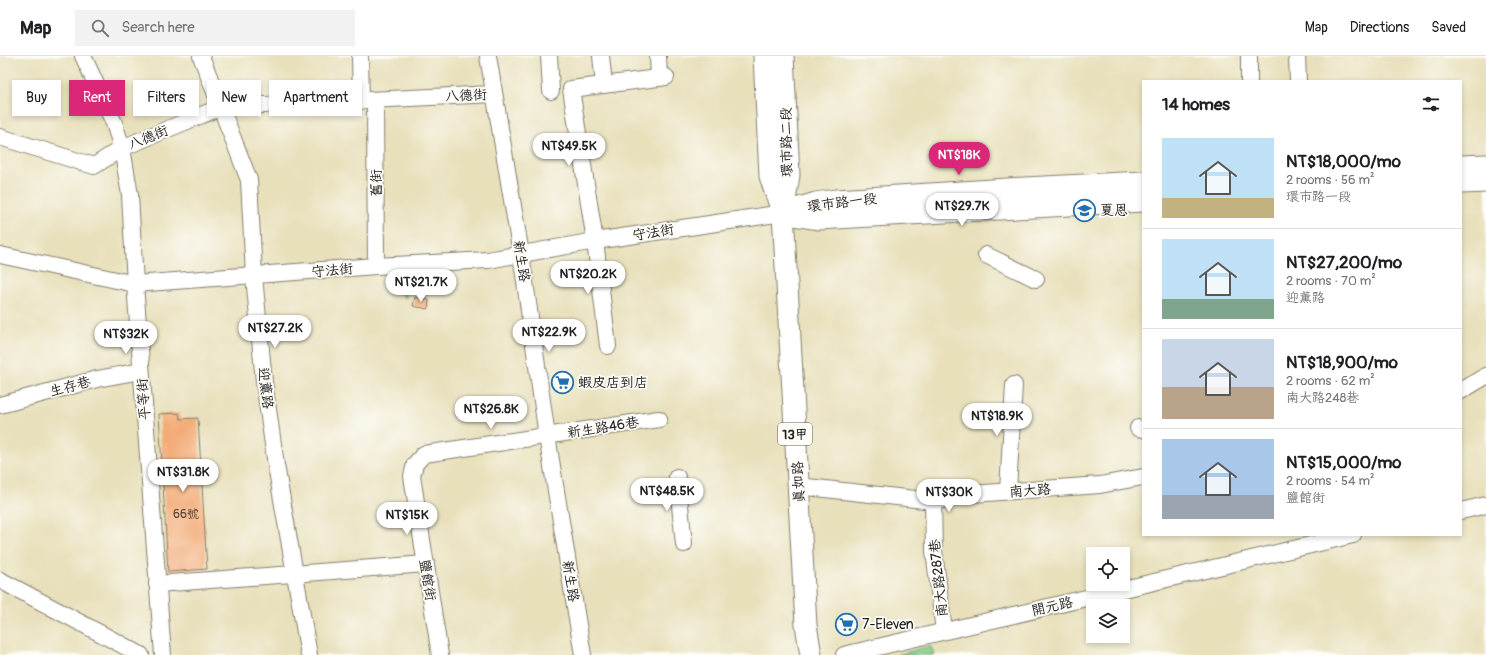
<!DOCTYPE html>
<meta charset="utf-8">
<style>
:root{--surface:#fff;--page:#f2f2f2;--text:#202124;--muted:#757577;--line:#e0e0e0;--accent:#db2777}
body{margin:0;font-family:Pangolin,"LXGW WenKai TC",sans-serif;background:var(--page);color:var(--text);height:100vh;display:flex;flex-direction:column;font-size:15px;white-space:nowrap}
*{box-sizing:border-box;margin:0}
p{font-size:13px;color:var(--muted)}
.icon{flex:none;width:22px;height:22px;fill:none;stroke:currentColor;stroke-width:2;stroke-linecap:round;stroke-linejoin:round}
.map{position:relative;flex:1;overflow:hidden}
.details{position:absolute;left:1142px;top:24px;width:320px;height:456px;display:flex;flex-direction:column;background:var(--surface);border-radius:0px;box-shadow:0 2px 6px #0003}
.details>*{flex:none}
.hud{position:absolute;left:12px;top:24px;width:380px;height:36px;display:flex;gap:8px}
.buttons{position:absolute;left:1086px;top:491px;display:grid;gap:8px}
.buttons a{display:grid;place-items:center;width:44px;height:44px;border-radius:0px;background:var(--surface);box-shadow:0 2px 6px #0003;font-size:20px}
.price{position:absolute;translate:-50% -34px;padding:0 9px;border-radius:14px;background:#fff;color:#222;font-size:13px;line-height:26px;filter:drop-shadow(0 1px 2px #0008)}
.price::after{content:'';position:absolute;left:50%;top:24px;width:12px;height:9px;margin-left:-6px;background:inherit;clip-path:polygon(0 0,100% 0,50% 100%)}
.price.on{background:var(--accent);color:#fff}
ul{padding:0;list-style:none}
li{display:flex;align-items:center;gap:12px;height:100px;padding:0 20px}
li+li{border-top:1px solid var(--line)}
li span{display:grid;place-items:center;flex:none;width:112px;height:80px;border-radius:0px;color:#555}
li>.icon{margin-inline-start:auto}
span .icon{width:48px;height:48px;fill:#fffc;stroke-width:1}
li b{font-size:17px}
h2{display:flex;justify-content:space-between;align-items:center;height:48px;padding:0 20px;font-size:17px}
.chip{padding:0 14px;border-radius:0px;background:var(--surface);box-shadow:0 2px 6px #0003;font-size:14px;line-height:36px}
.chip.on{background:var(--accent);color:#fff}
header{display:flex;align-items:center;gap:24px;box-sizing:border-box;height:56px;padding:0 20px;background:var(--surface);border-bottom:1px solid var(--line)}
header strong{font-size:19px}
nav{display:flex;gap:22px;margin-inline-start:auto;font-size:14px}
.search{width:280px;height:36px;background:var(--page);display:flex;align-items:center;gap:10px;box-sizing:border-box;padding:0 14px;border-radius:0px;color:var(--muted);font-size:15px}
.map>svg:first-child{display:block}
</style>
<header>
<strong>Map</strong>
<div class="search"><svg class="icon" aria-label="search" viewBox="0 0 24 24"><circle cx="10" cy="10" r="6"/><path d="M15 15l6 6"/></svg>Search here</div>
<nav><a>Map</a><a>Directions</a><a>Saved</a></nav>
</header>
<div class="map">
<svg width="1486" height="599" viewBox="0 0 1486 599">
<rect width="100%" height="100%" fill="#fdfcf7"/>
<filter id="ink" filterUnits="userSpaceOnUse"><feTurbulence type="fractalNoise" baseFrequency=".025" numOctaves="2"/><feDisplacementMap in="SourceGraphic" scale="8" xChannelSelector="R" yChannelSelector="G"/><feConvolveMatrix kernelMatrix="1 2 1 2 8 2 1 2 1" color-interpolation-filters="sRGB"/></filter>
<filter id="wash" filterUnits="userSpaceOnUse"><feTurbulence type="fractalNoise" baseFrequency=".012" numOctaves="4" result="noise"/><feDisplacementMap in="SourceGraphic" scale="16" xChannelSelector="R" yChannelSelector="G"/><feGaussianBlur stdDeviation="0.9" result="paint"/><feColorMatrix in="noise" values="0 0 0 0 0 0 0 0 0 0 0 0 0 0 0 0 0 1.4 0 .05"/><feComposite in="paint" operator="in"/></filter>
<g filter="url(#wash)">
<rect width="100%" height="100%" fill="#e8e0bb"/>
<g fill="#87d08c" stroke="#527654">
<path d="M389,215H413L412,226L405,242L395,230Z"/>
<path d="M930,590L935,599H897Z"/>
</g>
<g id="blocks">
<g fill="#f3ac78">
<path d="M415,241L429,244L428,253L413,250Z"/>
<path d="M179,357L180,363L198,362L207,513L168,516L159,358Z"/>
</g>
</g>
</g>
<g filter="url(#ink)">
<use href="#blocks" fill-opacity="0" stroke="#827e6c" stroke-width="1"/>
<g fill="none" stroke-linecap="round" stroke-linejoin="round">
<defs>
<g id="minor">
<path d="M83,0L114,67L122,92L130,139L135,228L163,599"/>
<path d="M201,0L249,124L254,220L264,326L276,409L309,599"/>
<path d="M360,0L361,45"/>
<path d="M488,0L521,198L547,380L583,599"/>
<path d="M549,0L551,35"/>
<path d="M601,0L604,29"/>
<path d="M658,0L659,22"/>
<path d="M1249,0V25"/>
<path d="M1297,0L1298,25"/>
<path d="M375,44L376,210"/>
<path d="M0,81L94,110L122,92L221,51L494,38"/>
<path d="M0,199L135,228L376,210L488,204L595,185L783,157"/>
<path d="M986,199L1036,223"/>
<path d="M608,290L595,185L571,33L666,21"/>
<path d="M1461,335L1486,320"/>
<path d="M0,349L97,323L141,315"/>
<path d="M1138,372L1143,373"/>
<path d="M677,421L684,488"/>
<path d="M798,430L933,445L943,444L957,439L1100,429L1143,421"/>
<path d="M1008,435L1014,329"/>
<path d="M933,445L934,495L944,575"/>
<path d="M1461,455L1486,449"/>
<path d="M0,524L141,599"/>
<path d="M157,528L426,508"/>
<path d="M440,599L412,420L415,408L424,398L659,363"/>
<path d="M844,599L1353,479"/>
</g>
<g id="major">
<path d="M764,0L770,120L782,155"/>
<path d="M783,0L789,119L783,157L806,569L811,599"/>
<path d="M1461,110L1486,109"/>
<path d="M1461,127L1486,126"/>
<path d="M783,157L816,147L836,144L1025,132L1143,126"/>
<path d="M787,158L818,163L1143,145"/>
</g>
</defs>
<use href="#minor" stroke="#827e6c" stroke-width="18"/>
<use href="#major" stroke="#827e6c" stroke-width="23"/>
<use href="#minor" stroke="#fff" stroke-width="16"/>
<use href="#major" stroke="#fff" stroke-width="21"/>
</g>
</g>
<defs>
<symbol id="school-ring" viewBox="-11 -11 22 22"><circle r="9.5" fill="#fdfcf7" stroke="#1f6fb2" stroke-width="1.5"/><path d="M0-5L7-2L0 1L-7-2ZM-4 1L0 2.5L4 1V4Q0 6-4 4Z" fill="#1f6fb2"/></symbol>
<symbol id="supermarket-ring" viewBox="-11 -11 22 22"><circle r="9.5" fill="#fdfcf7" stroke="#1f6fb2" stroke-width="1.5"/><path d="M-6-5.5h2.5l.6 2H6L4.5 2H-2.5L-4.4-4H-6ZM-1.5 3.2a1.3 1.3 0 1 0 .1 0ZM3 3.2a1.3 1.3 0 1 0 .1 0Z" fill="#1f6fb2"/></symbol>
</defs>
<g fill-rule="evenodd">
<use href="#school-ring" x="1072" y="142" width="25" height="25"/>
<use href="#supermarket-ring" x="550" y="314" width="25" height="25"/>
<use href="#supermarket-ring" x="834" y="556" width="25" height="25"/>
</g>
<g text-anchor="middle" stroke-width="3.5" stroke-linejoin="round" paint-order="stroke">
<g font-size="12" fill="#524033">
<text x="186" y="462">66號</text>
</g>
<rect fill="#fdfcf7" stroke="#605f5e" stroke-width="1" x="778" y="367" width="34" height="22" rx="3"/>
<g font-size="13" font-weight="bold" fill="#1c1c1c">
<text x="795" y="383">13甲</text>
</g>
<g font-size="14" fill="#1c1c1c" stroke="#fdfcf7">
<text transform="translate(466 39) rotate(-3)" y="5">八德街</text>
<text transform="translate(148 81) rotate(-22)" y="5">八德街</text>
<text transform="translate(786 86) rotate(-91)" y="5">環市路二段</text>
<text transform="translate(376 127) rotate(-90)" y="5">舊街</text>
<text transform="translate(842 146) rotate(-7)" y="5">環市路一段</text>
<text transform="translate(653 176) rotate(-9)" y="5">守法街</text>
<text transform="translate(522 205) rotate(81)" y="5">新生路</text>
<text transform="translate(332 214) rotate(-5)" y="5">守法街</text>
<text transform="translate(70 330) rotate(-15)" y="5">生存巷</text>
<text transform="translate(266 332) rotate(83)" y="5">迎薰路</text>
<text transform="translate(143 343) rotate(-94)" y="5">平等街</text>
<text transform="translate(603 371) rotate(-9)" y="5">新生路46巷</text>
<text transform="translate(798 426) rotate(-93)" y="5">真如路</text>
<text transform="translate(1030 434) rotate(-4)" y="5">南大路</text>
<text transform="translate(938 522) rotate(-96)" y="5">南大路287巷</text>
<text transform="translate(428 524) rotate(81)" y="5">鹽館街</text>
<text transform="translate(571 525) rotate(81)" y="5">新生路</text>
<text transform="translate(1052 550) rotate(-13)" y="5">開元路</text>
</g>
<g font-size="14" fill="#1c1c1c" stroke="#fdfcf7" text-anchor="start">
<text x="1100" y="159">夏恩</text>
<text x="578" y="331">蝦皮店到店</text>
<text x="862" y="573">7-Eleven</text>
</g>
</g>
</svg>
<div class="buttons">
<a><svg class="icon" aria-label="locate" viewBox="0 0 24 24"><circle cx="12" cy="12" r="6"/><path d="M12 2v4M12 18v4M2 12h4M18 12h4"/></svg></a>
<a><svg class="icon" aria-label="layers" viewBox="0 0 24 24"><path d="M12 4l9 5-9 5-9-5zM3 14l9 5 9-5"/></svg></a>
</div>
<b class="price" style="left:569px;top:111px">NT$49.5K</b>
<b class="price on" style="left:959px;top:120px">NT$18K</b>
<b class="price" style="left:962px;top:171px">NT$29.7K</b>
<b class="price" style="left:588px;top:239px">NT$20.2K</b>
<b class="price" style="left:421px;top:247px">NT$21.7K</b>
<b class="price" style="left:275px;top:293px">NT$27.2K</b>
<b class="price" style="left:549px;top:297px">NT$22.9K</b>
<b class="price" style="left:126px;top:299px">NT$32K</b>
<b class="price" style="left:491px;top:374px">NT$26.8K</b>
<b class="price" style="left:997px;top:381px">NT$18.9K</b>
<b class="price" style="left:183px;top:437px">NT$31.8K</b>
<b class="price" style="left:667px;top:456px">NT$48.5K</b>
<b class="price" style="left:949px;top:457px">NT$30K</b>
<b class="price" style="left:407px;top:480px">NT$15K</b>
<div class="hud">
<a class="chip">Buy</a>
<a class="chip on">Rent</a>
<a class="chip">Filters</a>
<a class="chip">New</a>
<a class="chip">Apartment</a>
</div>
<section class="details">
<h2>14 homes<svg class="icon" aria-label="filters" viewBox="0 0 24 24"><path d="M4 7h16M4 17h16"/><circle cx="9" cy="7" r="2"/><circle cx="15" cy="17" r="2"/></svg></h2>
<ul>
<li><span style="background:linear-gradient(#bfe0f5 75%,#c2b280 0)"><svg class="icon" aria-label="home" viewBox="0 0 24 24"><path d="M3 11l9-7 9 7M6 9v11h12V9"/></svg></span><div><b>NT$18,000/mo</b><p>2 rooms · 56 m²</p><p>環市路一段</p></div></li>
<li><span style="background:linear-gradient(#bfe0f5 75%,#7fa58c 0)"><svg class="icon" aria-label="home" viewBox="0 0 24 24"><path d="M3 11l9-7 9 7M6 9v11h12V9"/></svg></span><div><b>NT$27,200/mo</b><p>2 rooms · 70 m²</p><p>迎薰路</p></div></li>
<li><span style="background:linear-gradient(#c9d6e8 60%,#b9a48a 0)"><svg class="icon" aria-label="home" viewBox="0 0 24 24"><path d="M3 11l9-7 9 7M6 9v11h12V9"/></svg></span><div><b>NT$18,900/mo</b><p>2 rooms · 62 m²</p><p>南大路248巷</p></div></li>
<li><span style="background:linear-gradient(#a9c7e8 70%,#9aa5b1 0)"><svg class="icon" aria-label="home" viewBox="0 0 24 24"><path d="M3 11l9-7 9 7M6 9v11h12V9"/></svg></span><div><b>NT$15,000/mo</b><p>2 rooms · 54 m²</p><p>鹽館街</p></div></li>
</ul>
</section>
</div>
